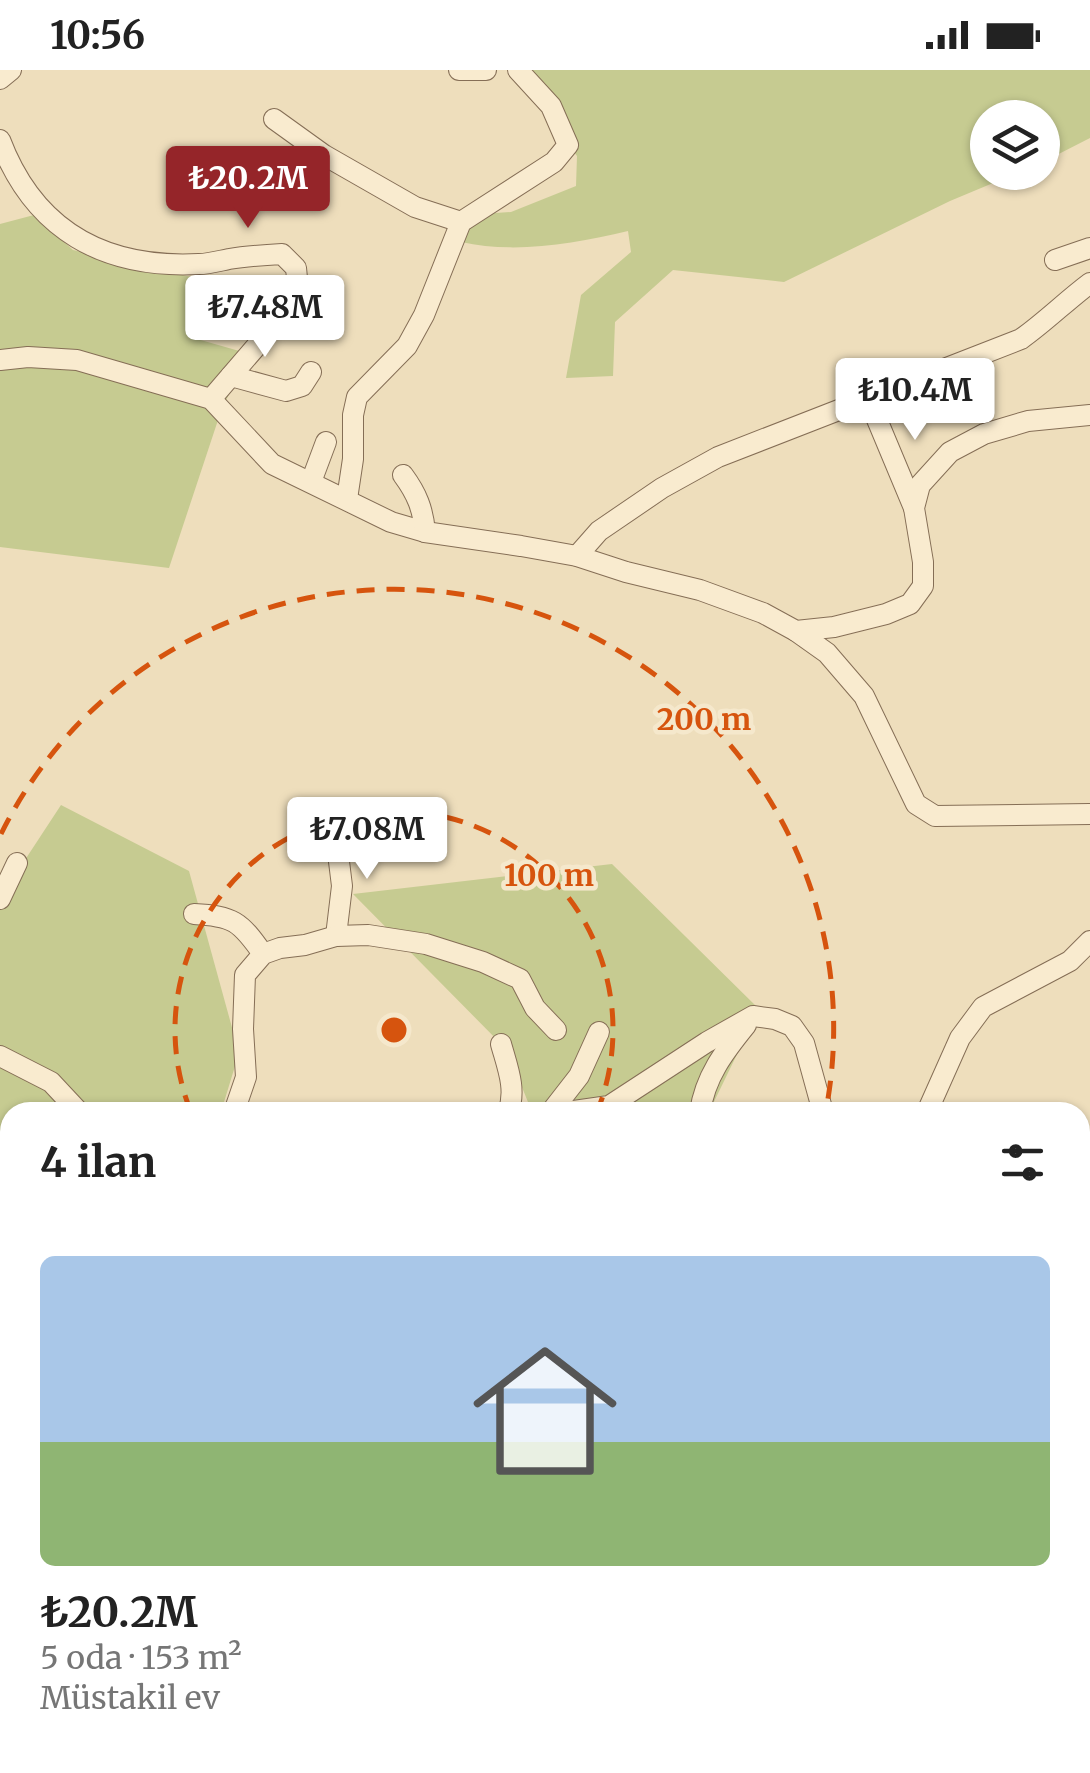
<!DOCTYPE html>
<html lang="tr">
<meta charset="utf-8">
<style>
:root{--surface:#fff;--page:#f6f6f6;--text:#222;--muted:#767676;--accent:#952529}
body{margin:0;font-family:Merriweather,serif;background:var(--page);color:var(--text);height:100vh;display:flex;flex-direction:column;font-size:38px;white-space:nowrap}
*{box-sizing:border-box;margin:0}
p{font-size:32px;color:var(--muted)}
.icon{flex:none;width:55px;height:55px;fill:none;stroke:currentColor;stroke-width:2;stroke-linecap:round;stroke-linejoin:round}
.map{position:relative;flex:1;overflow:hidden}
.panel{position:absolute;left:0px;top:1032px;width:1090px;height:672px;display:flex;flex-direction:column;background:var(--surface);border-radius:30px 30px 0 0;box-shadow:0 2px 8px #0004}
.panel>*{flex:none}
.controls{position:absolute;left:970px;top:30px;display:grid;gap:20px}
.controls a{display:grid;place-items:center;width:90px;height:90px;border-radius:50%;background:var(--surface);box-shadow:0 2px 8px #0004;font-size:50px}
.price{position:absolute;translate:-50% -85px;padding:0 22px;border-radius:10px;background:#fff;color:#222;font-size:32px;line-height:65px;filter:drop-shadow(0 2px 5px #0008)}
.price::after{content:'';position:absolute;left:50%;top:60px;width:30px;height:22px;margin-left:-15px;background:inherit;clip-path:polygon(0 0,100% 0,50% 100%)}
.price.current{background:var(--accent);color:#fff}
ul{padding:0;list-style:none}
li{display:grid;align-content:center;gap:20px;height:530px;padding:0 40px}
li span{display:grid;place-items:center;height:310px;border-radius:15px;color:#555}
li>.icon{margin-inline-start:auto}
span .icon{width:180px;height:180px;fill:#fffc;stroke-width:1}
li b{font-size:42px}
h2{display:flex;justify-content:space-between;align-items:center;height:120px;padding:0 40px;font-size:42px}
.status{display:flex;justify-content:space-between;align-items:center;height:70px;padding:0 50px;background:var(--surface);direction:ltr}
.status svg{height:28px;fill:currentColor}
.map>svg:first-child{display:block}
</style>
<div class="status"><b>10:56</b><svg viewBox="0 0 49 12"><path d="M0 12V9h3v3zM5 12V6h3v6zM10 12V3h3v9zM15 12V0h3v12zM26 1h20v11H26zM47 4h2v5h-2z"/></svg></div>
<div class="map">
<svg width="1090" height="1703" viewBox="0 0 1090 1703">
<rect width="100%" height="100%" fill="#eedebc"/>
<g fill="#c6cb91">
<path d="M531,0H1090V68L1043,92L1042,48H988V102L1017,103L950,131L784,212L673,200L615,252L613,306L566,308L581,225L631,182L628,161C574,174 514,184 461,172L466,145L511,142L576,116L577,86L545,45Z"/>
<path d="M34,145L73,180L196,208L190,267L250,284L222,338L169,498L0,477V154Z"/>
<path d="M61,735L189,801L239,983L221,1042H10V1695H81L80,1703H0V828Z"/>
<path d="M612,794L759,939L709,1042H532L507,980L353,824Z"/>
<path d="M1090,1270V1703H916L912,1695H1080V1275Z"/>
</g>
<g fill="none" stroke-linecap="round" stroke-linejoin="round">
<defs>
<g id="minor">
<path d="M459,0H486"/>
<path d="M0,9L11,0"/>
<path d="M274,49L324,85L415,137L461,152"/>
<path d="M0,70C34,160 104,199 199,194C209,194 219,191 229,189C247,186 264,185 282,184L296,198L298,218L285,243L211,329"/>
<path d="M1055,190L1090,178"/>
<path d="M0,290L28,287L77,290L211,329L272,394L391,452L425,462L521,476L577,486L626,502L700,520L763,543L796,561L834,557L886,544L910,534L923,516V492L914,438L920,415L950,382L984,364L1028,351L1090,345"/>
<path d="M231,306L286,321L302,316L311,302"/>
<path d="M868,328L914,438"/>
<path d="M403,405C417,424 423,439 425,462"/>
<path d="M311,412L326,372"/>
<path d="M347,429L353,389V345L357,327L407,276L424,245L461,152L554,92L568,75L551,36L518,0"/>
<path d="M577,486L599,461L662,418L718,387L1021,269C1045,252 1066,231 1090,213"/>
<path d="M796,561L827,583L864,626L916,734L935,746L1090,744"/>
<path d="M335,759L342,816L336,866"/>
<path d="M0,829L17,793"/>
<path d="M194,844C233,846 240,851 263,884"/>
<path d="M501,974C507,996 517,1020 508,1042"/>
<path d="M0,986L51,1012L79,1042"/>
<path d="M234,1042L246,1007L243,959L245,905L263,884L280,878L305,875L336,866L368,865L426,874L483,892L520,909L535,938L556,960"/>
<path d="M551,1042L579,1006L599,962"/>
<path d="M567,1042L609,1036L707,972L753,946L775,949L792,956L804,973L823,1042"/>
<path d="M700,1042C705,1007 724,982 746,955"/>
<path d="M927,1042L960,968L983,937L1070,891L1090,871"/>
<path d="M1080,1355L1090,1356"/>
<path d="M185,1695L189,1703"/>
<path d="M231,1703V1695"/>
</g>
</defs>
<use href="#minor" stroke="#856e56" stroke-width="22"/>
<use href="#minor" stroke="#f9ebcf" stroke-width="20"/>
</g>
<g fill="none" stroke="#d6540e" stroke-width="5" stroke-dasharray="18 12">
<path d="M191 1042A219 219 0 1 1 597 1042"/>
<path d="M1 764A439 439 0 0 1 826 1040"/>
</g>
<circle cx="394" cy="960" r="15" fill="#d6540e" stroke="#f5e8cc" stroke-width="5"/>
<g font-size="30" text-anchor="middle" font-weight="bold" fill="#d6540e" stroke="#f5e8cc" stroke-width="9" stroke-linejoin="round" paint-order="stroke">
<text x="704" y="660">200 m</text>
<text x="549" y="816">100 m</text>
</g>
</svg>
<div class="controls">
<a><svg class="icon" aria-label="layers" viewBox="0 0 24 24"><path d="M12 4l9 5-9 5-9-5zM3 14l9 5 9-5"/></svg></a>
</div>
<b class="price current" style="left:248px;top:161px">₺20.2M</b>
<b class="price" style="left:265px;top:290px">₺7.48M</b>
<b class="price" style="left:915px;top:373px">₺10.4M</b>
<b class="price" style="left:367px;top:812px">₺7.08M</b>
<section class="panel">
<h2>4 ilan<svg class="icon" aria-label="filters" viewBox="0 0 24 24"><path d="M4 7h16M4 17h16"/><circle cx="9" cy="7" r="2"/><circle cx="15" cy="17" r="2"/></svg></h2>
<ul>
<li><span style="background:linear-gradient(#a9c7e8 60%,#8fb573 0)"><svg class="icon" aria-label="home" viewBox="0 0 24 24"><path d="M3 11l9-7 9 7M6 9v11h12V9"/></svg></span><div><b>₺20.2M</b><p>5 oda · 153 m²</p><p>Müstakil ev</p></div></li>
</ul>
</section>
</div>
